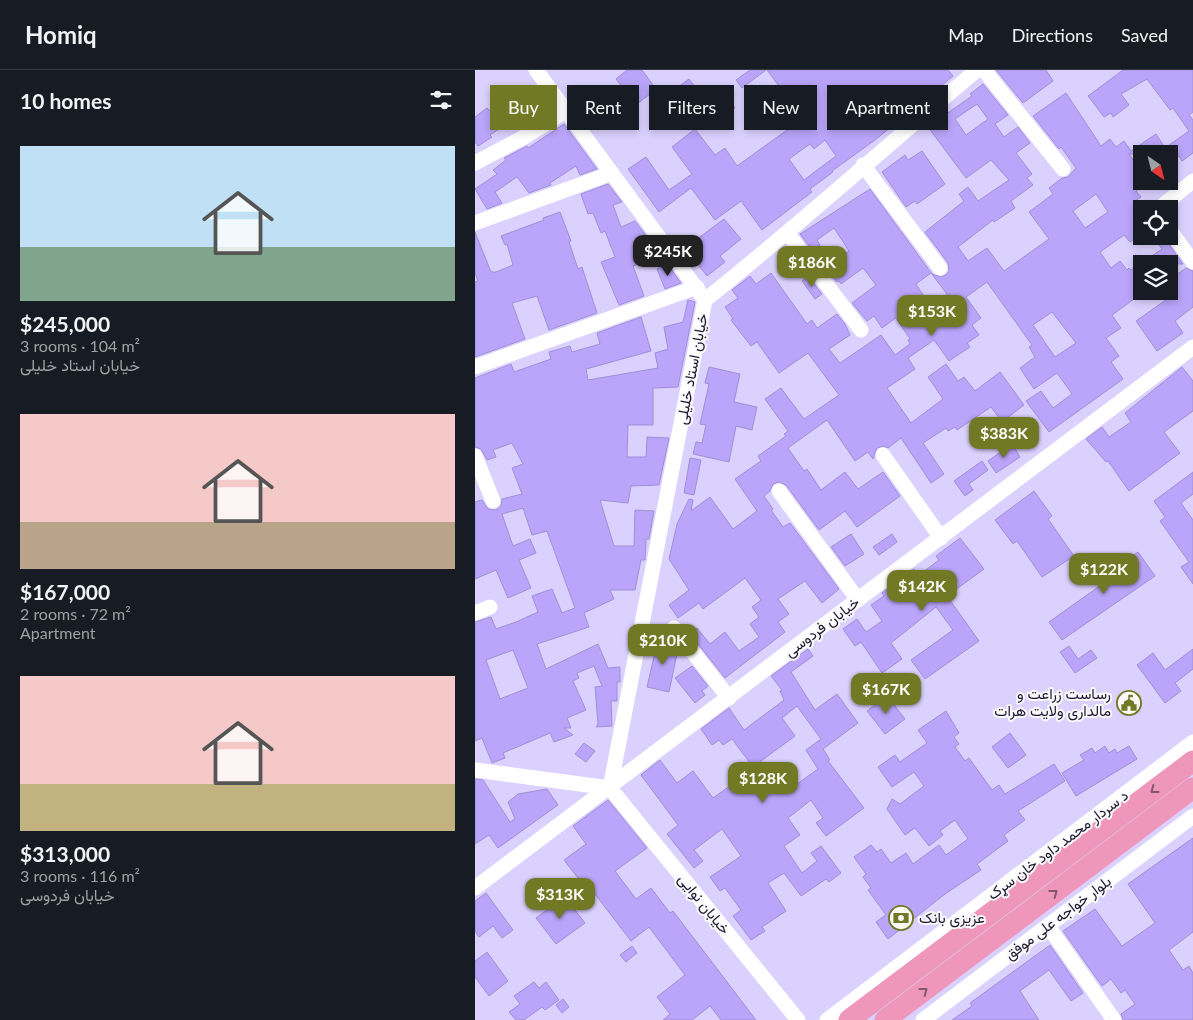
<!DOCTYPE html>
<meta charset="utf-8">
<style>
:root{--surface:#171b24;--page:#20242c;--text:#f1f3f6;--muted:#9ea1a6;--line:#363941;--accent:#727924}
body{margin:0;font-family:Lato,Vazirmatn,sans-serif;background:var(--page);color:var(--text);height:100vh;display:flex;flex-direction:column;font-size:19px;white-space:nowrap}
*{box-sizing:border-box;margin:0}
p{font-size:16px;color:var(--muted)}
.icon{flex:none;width:28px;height:28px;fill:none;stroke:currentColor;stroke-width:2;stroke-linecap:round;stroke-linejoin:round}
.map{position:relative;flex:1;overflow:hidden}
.panel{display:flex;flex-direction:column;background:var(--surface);width:475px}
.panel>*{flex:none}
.guide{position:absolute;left:15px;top:15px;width:475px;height:45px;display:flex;gap:10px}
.needle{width:32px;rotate:145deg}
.controls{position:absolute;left:658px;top:75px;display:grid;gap:10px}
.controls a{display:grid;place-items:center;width:45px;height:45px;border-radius:0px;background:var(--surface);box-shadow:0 2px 8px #0003;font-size:25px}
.price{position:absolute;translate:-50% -42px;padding:0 11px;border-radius:10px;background:var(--accent);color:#fff;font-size:16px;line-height:32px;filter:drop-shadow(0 1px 2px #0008)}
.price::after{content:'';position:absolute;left:50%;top:30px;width:15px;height:11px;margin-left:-8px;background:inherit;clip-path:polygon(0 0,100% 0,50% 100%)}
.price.on{background:#222;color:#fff}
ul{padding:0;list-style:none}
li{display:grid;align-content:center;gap:10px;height:265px;padding:0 20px}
li span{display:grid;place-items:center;height:155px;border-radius:0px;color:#555}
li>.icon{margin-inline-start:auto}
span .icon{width:90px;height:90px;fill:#fffc;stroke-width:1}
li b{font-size:21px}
h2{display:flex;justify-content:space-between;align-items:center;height:60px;padding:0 20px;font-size:21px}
.chip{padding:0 18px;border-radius:0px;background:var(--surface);box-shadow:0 2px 8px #0003;font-size:18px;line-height:45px}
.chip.on{background:var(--accent);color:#fff}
header{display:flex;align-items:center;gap:30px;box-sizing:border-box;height:70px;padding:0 25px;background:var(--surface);border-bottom:1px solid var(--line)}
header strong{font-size:24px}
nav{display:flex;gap:28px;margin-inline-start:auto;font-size:18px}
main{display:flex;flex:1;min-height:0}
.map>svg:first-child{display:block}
</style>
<header>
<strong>Homiq</strong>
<nav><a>Map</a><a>Directions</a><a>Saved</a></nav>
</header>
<main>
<section class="panel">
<h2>10 homes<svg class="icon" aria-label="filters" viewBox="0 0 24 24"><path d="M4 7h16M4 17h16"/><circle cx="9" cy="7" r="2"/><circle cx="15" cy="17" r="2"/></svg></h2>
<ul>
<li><span style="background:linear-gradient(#bfe0f5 65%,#7fa58c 0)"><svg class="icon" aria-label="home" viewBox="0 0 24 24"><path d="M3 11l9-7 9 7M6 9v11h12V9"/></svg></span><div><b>$245,000</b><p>3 rooms · 104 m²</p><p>خیابان استاد خلیلی</p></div></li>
<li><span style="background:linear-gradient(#f6c9c9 70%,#b9a48a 0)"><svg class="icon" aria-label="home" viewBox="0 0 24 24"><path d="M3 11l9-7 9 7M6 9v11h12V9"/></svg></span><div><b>$167,000</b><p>2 rooms · 72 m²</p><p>Apartment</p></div></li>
<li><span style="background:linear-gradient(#f6c9c9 70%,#c2b280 0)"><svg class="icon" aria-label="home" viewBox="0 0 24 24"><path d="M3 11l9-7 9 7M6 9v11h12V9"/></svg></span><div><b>$313,000</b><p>3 rooms · 116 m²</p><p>خیابان فردوسی</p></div></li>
</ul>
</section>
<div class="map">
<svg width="718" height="950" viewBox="0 0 718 950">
<rect width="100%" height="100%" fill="#dad1fe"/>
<g fill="#baa5fa" stroke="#a08fd5" fill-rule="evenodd">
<path d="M152,0H167L181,19L161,35L141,9Z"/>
<path d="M275,0H291L267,18L261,10Z"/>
<path d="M292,0H473L478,6L400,70L357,101L358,102L335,119L337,122L287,160L266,131L240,150L216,118L184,142L153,99L171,87L194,120L217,104L197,77L220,59L240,85L250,78L262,96L319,55L312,45L321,39ZM350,70L361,86L329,110L314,89L335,74L339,79Z"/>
<path d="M521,0H571L578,11L548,33Z"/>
<path d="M648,0H718V42L714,45L718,50V83L707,91L704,86L694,94V84H654L666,101V118L661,121L666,127L660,131L666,140V164L655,172L649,165L625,182L636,198L645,191L652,200L654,198L656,200L687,179L678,166H688L708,194H666V224L637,245L646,258L631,268L644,286L636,292L648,309L574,362L551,331L566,321L578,338L597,324L582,303L559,319L545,298L560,287L554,277L557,275L512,212L491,227L506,248L497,255L504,265L492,273L495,277L474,291L459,270L433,288L440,299L412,318L436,353L468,329L453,307L471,294L483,311L489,307L500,321L525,302L549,335L527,352L516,337L482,360L480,357L473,361L471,358L448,373L469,404L456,413L426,368L413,378L408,376L402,378L398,389L393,382L380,391L352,350L313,378L329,401L332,399L346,420L370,402L383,419L408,402L425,426L382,457L370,441L344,460L311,415L304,412L298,414L295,421L289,426L298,439L296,440L308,457L315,453L364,519L347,533L330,511L303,529L314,544L303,552L310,562L250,608L215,564L222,558L235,574L250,562L264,581L284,567L275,554L284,547L277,537L286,530L270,508L228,539L224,533L203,548L194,535L214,520L194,489L202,454L214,429L218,430L216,441L235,427L258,459L282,441L260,409L286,391L283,386L311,366L309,364L313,361L290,329L306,318L329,349L364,325L333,283L304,303L282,272L276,276L256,250L258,249L250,237L263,228L257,220L275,206L281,214L296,203L332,254L337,250L342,258L362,244L370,254L375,265L354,279L365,293L406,265L420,285L435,274L433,270L435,269L421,248L407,258L399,246L392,251L377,233L401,215L388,198L366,214L364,211L362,212L351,198L374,181L359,158L342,170L345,175L337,180L325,164L395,119L457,204L466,207L471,205L474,201L473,193L450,162L489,131L484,124L493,117L503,131L534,110L516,90L491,108L453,57L497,26L495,24L508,14L533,45L520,54L529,67L543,57L555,73L541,83L557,104L552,108L558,115L536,131L540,138L519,152L518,150L483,177L493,191L512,178L529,201L574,169L554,142L578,124L574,118L587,108L593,107L601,98L586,77L584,79L558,46L591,23L626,76L635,69L641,77L649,71L656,81L681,64L690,78L714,61L698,38L695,40L672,9L646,24L654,35L638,47L636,43L629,47L613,26ZM502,34L513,49L491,65L480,49ZM621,124L633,142L610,158L598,141ZM456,203L472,224L455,236L441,214ZM577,242L601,273L580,287L558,255Z"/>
<path d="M214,9L234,37L250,25L260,38L237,56L221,36L206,47L191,26Z"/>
<path d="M45,23L48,28L52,26L61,40L42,53L39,49L15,65L17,67L3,76L0,72V47L12,38L15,41H19Z"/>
<path d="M89,54L122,99L105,105L101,96L75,113L76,115L54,123L42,107L20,122L27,133L12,139L0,119L22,104L18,100L31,90L29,88L52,76L53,78Z"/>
<path d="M447,81L470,114L442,134L440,131L431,137L407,102L430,85L433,90Z"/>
<path d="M133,114L147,132L138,135L146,157L160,151L186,186L158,196L169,226L144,235L126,192L140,187L130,161L126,163L118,143L113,144L106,124Z"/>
<path d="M85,142L96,171L94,172L103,199L107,197L122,243L74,260L62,226L37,233L50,269L0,287V212L3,211L0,203V162L16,202H21L38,195L32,174L30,175L26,166L69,150L68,148Z"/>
<path d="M249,149L266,169L245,186L250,192L232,206L210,178Z"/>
<path d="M193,195L206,213L190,219L182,199Z"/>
<path d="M711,198L718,201V237L700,251L708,263L682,281L661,251L695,227L694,210Z"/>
<path d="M333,206L347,224L340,229L327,211Z"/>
<path d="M213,230L220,232L203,317L178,318V355H153L152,387H171L172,367L194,368L184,415L156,416L153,433L125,430L139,476H159L160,440L179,441L174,469H171L170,490H166L160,520H135L139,529L109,543L114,557L62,574L71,599L123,574L133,598L145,597V612H142V631H136L137,656L121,657L123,654L120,617L127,616L119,596L102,603L104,608L98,611L111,640L92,648L96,658H89L98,665L79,672L75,663L28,683L30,688L17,693L7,668L0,671V552L16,547L21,559L41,552L63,542L57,526L77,519L87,543L100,538L72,461L57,465L48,438L27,444L38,476L55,469L61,483L44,490L56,518L33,528L21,500L0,509V432L7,430L13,439L21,440L26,436L27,429L47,424L37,398L48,394L37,373L18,380L21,387L12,390L6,379L0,377V308L36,294L39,302L76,289L74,282L95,276L97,282L125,274L122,263L166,247L176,281L111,299L113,310L183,298L180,283L193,279L189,257L208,252ZM38,580L53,618L25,629L11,590Z"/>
<path d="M234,297L265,304L259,332L282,337L277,360L261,356L254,392L218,384L221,372L227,373L231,355L225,354L234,314L230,313Z"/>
<path d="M707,297L718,311V341L689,362L705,383L654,421L633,391L631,392L611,369L627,357L634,367L656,352L650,343Z"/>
<path d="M537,374L545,387L521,403L513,391Z"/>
<path d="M215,388L226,390L219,425L209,423Z"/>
<path d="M507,391L513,400L494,414L498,420L490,426L479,411Z"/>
<path d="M718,402V424L706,433L718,450V514L706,497L714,492L685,451L690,447L679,431Z"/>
<path d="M559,421L577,446L573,449L599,486L567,507L542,471L538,474L520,450Z"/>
<path d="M376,464L389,484L370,496L356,477Z"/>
<path d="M417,464L422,472L404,485L398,477Z"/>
<path d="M485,468L509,499L472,526L504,571L450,609L436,590L478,560L461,537L416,573L427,589L407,603L386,572L380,576L368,559L382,549L391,562L407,551L396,535L409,526L407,523L439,499L444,505L464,490L461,486Z"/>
<path d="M663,482L680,506L587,570L574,552L626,515L622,510Z"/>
<path d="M183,569L198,572L203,579L194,622L172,617Z"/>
<path d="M594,576L603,589L616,580L622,588L600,603L585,582Z"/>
<path d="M333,579L338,586L316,602L340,640L362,624L383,653L348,679L355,690L353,691L389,738L351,766L341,753L348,748L336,730L313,748L325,765L309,776L327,803L342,791L336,783L346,776L366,803L354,812L351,809L326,826L309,803L293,813L311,841L287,857L290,861L276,870L258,846L266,840L250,818L245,821L235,807L266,786L247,759L219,780L228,791L219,798L192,764L203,755L166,705L185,690L202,713L218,701L238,728L273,703L281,714L295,705L308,724L343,699L331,680L346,669L322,636L307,648L320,666L278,697L257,669L248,675L244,670L237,675L226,659L254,638L269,660L309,630L305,621L307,620L296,606Z"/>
<path d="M718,579V599L700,613L706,621L690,633L662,595L678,583L690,600Z"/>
<path d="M217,596L233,616L227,621L230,625L220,633L200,608Z"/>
<path d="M412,626L430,649L410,664L392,641Z"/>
<path d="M471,641L484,663L479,667L484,674L480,677L490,691L494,688L517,720L524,715L530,724L579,694L590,711L543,741L550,750L529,765L533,771L502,794L506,800L470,824L413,869L401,852L411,845L393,820L396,818L388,807L391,804L379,787L396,775L402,782L406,779L416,793L431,783L438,794L464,775L471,785L493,769L480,750L465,761L468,765L454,776L440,758L430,765L412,739L417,729L425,734L449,716L439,702L417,717L403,697L420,685L425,692L452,673L443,660Z"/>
<path d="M535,663L551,685L533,698L517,677Z"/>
<path d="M109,673L120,681L111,692L100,684Z"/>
<path d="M630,676L634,683L640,679L642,683L654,676L662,689L601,726L587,703L609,690L605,685L617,678L620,683Z"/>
<path d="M0,709L8,710L35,752L40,749L33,732L43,724L72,719L83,735L23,778L14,765L0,774Z"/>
<path d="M133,730L172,778L140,801L161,829L176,818L195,843L198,841L281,950H246L235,936L217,950H188L195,944L182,927L210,905L174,857L156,871L113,815L110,817L89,790L111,774L98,756Z"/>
<path d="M718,768V862L694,880L708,900L714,896L718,903V950H648L646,944L660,934L650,920L646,923L636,909L627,916L588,861L620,839L647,876L680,853L653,814Z"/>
<path d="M11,823L38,860L27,868L18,856L4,867L0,861V831Z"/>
<path d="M90,827L110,853L81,874L61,848Z"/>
<path d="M575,875L608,923L596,931L574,900L545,921L564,950H477L497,936L495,933Z"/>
<path d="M157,876L162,883L151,892L145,885Z"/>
<path d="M12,882L33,911L14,926L0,907V891Z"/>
<path d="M59,912L64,918L71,912L84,930L70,940L67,937L49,950H41L34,942L45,934L39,926Z"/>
<path d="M88,929L94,937L87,943L81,935Z"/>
</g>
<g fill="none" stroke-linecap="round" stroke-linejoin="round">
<g stroke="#fff" stroke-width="15">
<path d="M61,0L230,230"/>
<path d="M509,0L588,99"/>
<path d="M0,93L51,66L91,41"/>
<path d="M388,95L465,198"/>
<path d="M683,139L718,111"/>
<path d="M0,153L137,103"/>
<path d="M694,159L718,192"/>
<path d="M313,164L386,260"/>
<path d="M0,297L222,217"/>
<path d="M408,385L466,468"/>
<path d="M0,386L18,431"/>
<path d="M304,421L383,530"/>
<path d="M0,543L15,537"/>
<path d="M199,558L254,628"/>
<path d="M0,700L135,718"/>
<path d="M135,718L230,230C323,156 411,76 502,0"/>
<path d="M135,718L323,950"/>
<path d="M0,818L718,277"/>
<path d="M573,856L639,950"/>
<path d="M352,950L718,672"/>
<path d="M448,950L718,746"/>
</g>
<g stroke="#ee97ba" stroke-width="21">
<path d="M374,950L718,691"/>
<path d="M410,950L718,718"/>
</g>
</g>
<defs><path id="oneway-chevron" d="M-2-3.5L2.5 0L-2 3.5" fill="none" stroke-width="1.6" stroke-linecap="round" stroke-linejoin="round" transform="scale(1.25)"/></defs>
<g stroke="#865676">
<use href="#oneway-chevron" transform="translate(679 720) rotate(143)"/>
<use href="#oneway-chevron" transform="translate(579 823) rotate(-37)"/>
<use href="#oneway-chevron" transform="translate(449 921) rotate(-37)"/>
</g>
<defs>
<symbol id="civic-ring" viewBox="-11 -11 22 22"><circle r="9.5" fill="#f9f9f9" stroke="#727924" stroke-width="1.5"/><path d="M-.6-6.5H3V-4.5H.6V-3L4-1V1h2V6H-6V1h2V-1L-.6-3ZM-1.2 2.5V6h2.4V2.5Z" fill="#727924"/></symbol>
<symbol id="bank-ring" viewBox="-11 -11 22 22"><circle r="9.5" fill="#f9f9f9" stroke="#727924" stroke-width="1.5"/><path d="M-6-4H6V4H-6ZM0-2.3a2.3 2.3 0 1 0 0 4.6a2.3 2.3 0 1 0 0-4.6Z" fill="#727924"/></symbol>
</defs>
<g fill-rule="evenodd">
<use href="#civic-ring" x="640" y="619" width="28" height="28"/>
<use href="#bank-ring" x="412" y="834" width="28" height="28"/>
</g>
<g text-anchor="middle" stroke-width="4" stroke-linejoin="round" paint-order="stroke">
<g font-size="15" fill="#1d1631" stroke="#f9f9f9">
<text transform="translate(217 299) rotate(-79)" y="5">خیابان استاد خلیلی</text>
<text transform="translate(347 557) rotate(-37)" y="5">خیابان فردوسی</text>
<text transform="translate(583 775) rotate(-37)" y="5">د سردار محمد داود خان سړک</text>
<text transform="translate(229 834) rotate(51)" y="5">خیابان نوایی</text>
<text transform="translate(583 848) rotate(-37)" y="5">بلوار خواجه علی موفق</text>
</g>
<g font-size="15" fill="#1d1631" stroke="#f9f9f9" text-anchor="end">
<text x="636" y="629">رساست زراعت و<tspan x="636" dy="17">مالداری ولایت هرات</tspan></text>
<text x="444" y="853" text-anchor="start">عزیزی بانک</text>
</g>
</g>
</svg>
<div class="controls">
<a><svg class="needle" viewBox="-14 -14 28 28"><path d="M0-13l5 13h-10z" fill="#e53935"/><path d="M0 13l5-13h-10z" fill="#9ea1a6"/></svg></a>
<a><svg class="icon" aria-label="locate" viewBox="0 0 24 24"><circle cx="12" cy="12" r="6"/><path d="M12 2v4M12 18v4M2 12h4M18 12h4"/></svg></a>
<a><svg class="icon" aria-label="layers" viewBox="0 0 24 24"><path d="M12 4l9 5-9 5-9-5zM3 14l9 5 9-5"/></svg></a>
</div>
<b class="price on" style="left:193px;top:207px">$245K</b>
<b class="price" style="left:337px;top:218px">$186K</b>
<b class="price" style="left:457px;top:267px">$153K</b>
<b class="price" style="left:529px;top:389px">$383K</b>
<b class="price" style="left:629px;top:525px">$122K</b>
<b class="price" style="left:447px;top:542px">$142K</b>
<b class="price" style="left:188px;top:596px">$210K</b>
<b class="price" style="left:411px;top:645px">$167K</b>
<b class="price" style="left:288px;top:734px">$128K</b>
<b class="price" style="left:85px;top:850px">$313K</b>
<div class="guide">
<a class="chip on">Buy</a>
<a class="chip">Rent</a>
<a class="chip">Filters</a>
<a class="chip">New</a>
<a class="chip">Apartment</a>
</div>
</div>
</main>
